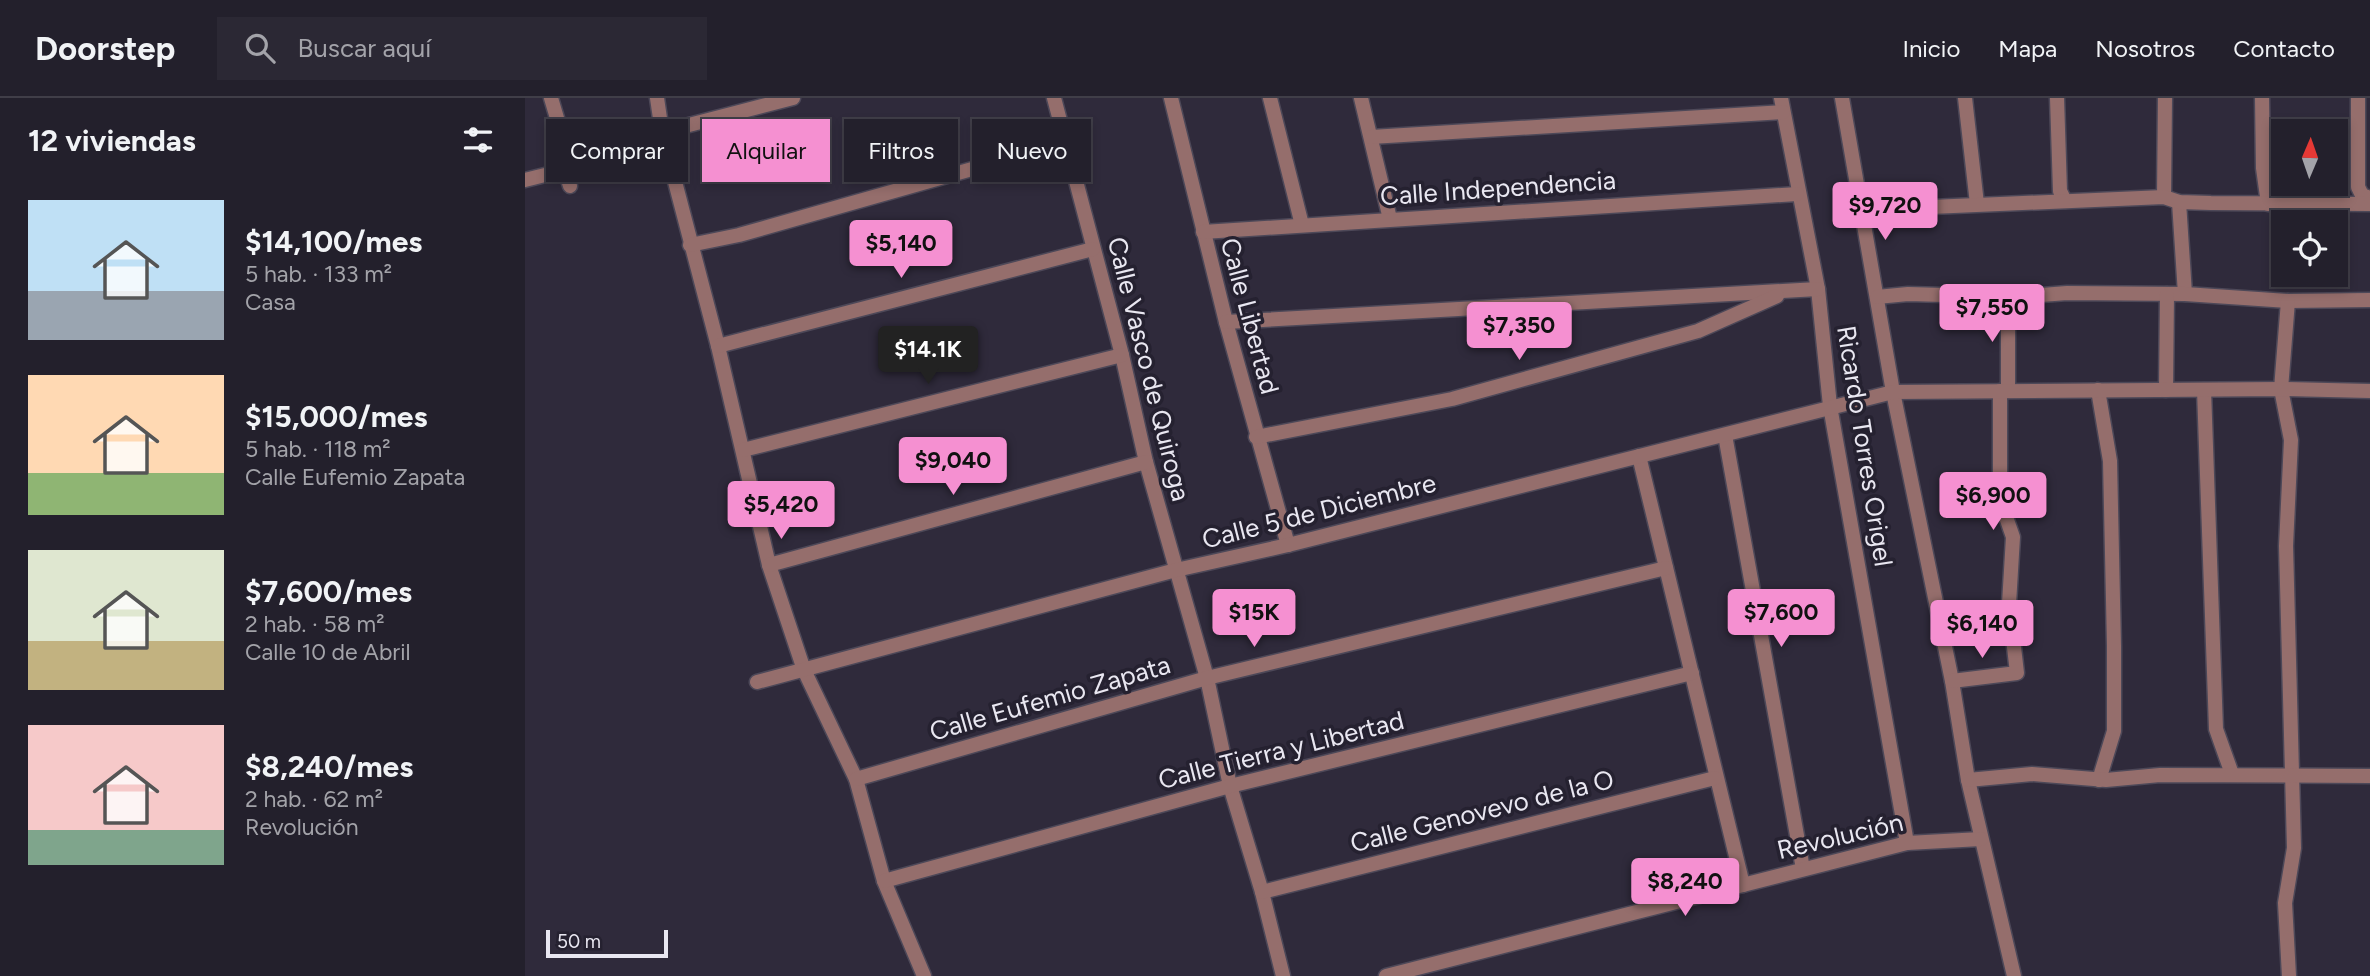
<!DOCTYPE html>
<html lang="es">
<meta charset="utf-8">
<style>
:root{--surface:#23202c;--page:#2b2834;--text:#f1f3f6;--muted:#a3a3a9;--line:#403e48;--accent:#f590d1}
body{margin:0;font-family:Figtree,sans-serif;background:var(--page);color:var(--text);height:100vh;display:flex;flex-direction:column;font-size:26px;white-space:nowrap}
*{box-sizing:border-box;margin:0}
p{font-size:23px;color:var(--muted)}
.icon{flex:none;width:38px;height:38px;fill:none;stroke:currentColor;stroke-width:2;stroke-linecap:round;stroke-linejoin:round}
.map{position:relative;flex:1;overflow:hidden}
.details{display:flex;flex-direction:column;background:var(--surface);width:525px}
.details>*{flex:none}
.banner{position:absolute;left:21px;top:21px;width:665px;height:63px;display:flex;gap:14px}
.needle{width:46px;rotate:2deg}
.tools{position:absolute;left:1746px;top:21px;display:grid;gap:14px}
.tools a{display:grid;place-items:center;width:77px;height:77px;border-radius:0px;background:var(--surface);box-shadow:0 4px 10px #0003,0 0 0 2px var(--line);font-size:35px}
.scale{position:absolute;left:21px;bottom:18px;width:122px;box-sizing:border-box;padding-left:7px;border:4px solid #e9e7f1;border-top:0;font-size:19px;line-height:24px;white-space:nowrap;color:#e9e7f1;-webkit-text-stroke:5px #252130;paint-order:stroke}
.price{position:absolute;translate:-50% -60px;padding:0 16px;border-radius:7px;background:var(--accent);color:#111;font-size:23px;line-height:46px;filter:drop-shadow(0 2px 4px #0008)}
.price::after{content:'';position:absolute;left:50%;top:42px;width:21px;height:16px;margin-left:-10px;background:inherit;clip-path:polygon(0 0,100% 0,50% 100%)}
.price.selected{background:#222;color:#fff}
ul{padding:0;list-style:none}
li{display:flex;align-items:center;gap:21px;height:175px;padding:0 28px}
li span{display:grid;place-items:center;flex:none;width:196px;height:140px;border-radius:0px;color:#555}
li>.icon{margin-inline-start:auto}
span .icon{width:84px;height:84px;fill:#fffc;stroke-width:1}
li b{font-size:30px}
h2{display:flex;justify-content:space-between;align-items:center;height:84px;padding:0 28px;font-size:30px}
.pill{padding:0 24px;border-radius:0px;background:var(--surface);box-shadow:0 4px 10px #0003,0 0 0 2px var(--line);font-size:24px;line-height:63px}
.pill.selected{background:var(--accent);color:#111}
header{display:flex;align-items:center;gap:42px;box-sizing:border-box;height:98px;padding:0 35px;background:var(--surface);border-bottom:2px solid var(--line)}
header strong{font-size:33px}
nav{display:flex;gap:38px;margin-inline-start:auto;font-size:24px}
.search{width:490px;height:63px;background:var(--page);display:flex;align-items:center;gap:18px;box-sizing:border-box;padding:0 24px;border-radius:0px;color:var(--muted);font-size:26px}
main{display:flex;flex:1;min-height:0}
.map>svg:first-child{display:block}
</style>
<header>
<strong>Doorstep</strong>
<div class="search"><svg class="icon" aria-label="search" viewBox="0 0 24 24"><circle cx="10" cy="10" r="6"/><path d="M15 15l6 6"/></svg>Buscar aquí</div>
<nav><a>Inicio</a><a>Mapa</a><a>Nosotros</a><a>Contacto</a></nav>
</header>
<main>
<section class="details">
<h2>12 viviendas<svg class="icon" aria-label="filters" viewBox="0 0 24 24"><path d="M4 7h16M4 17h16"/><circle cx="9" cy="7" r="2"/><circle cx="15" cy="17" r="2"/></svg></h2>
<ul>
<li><span style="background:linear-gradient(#bfe0f5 65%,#9aa5b1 0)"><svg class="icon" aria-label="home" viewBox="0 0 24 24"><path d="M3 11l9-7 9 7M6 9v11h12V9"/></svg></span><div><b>$14,100/mes</b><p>5 hab. · 133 m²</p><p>Casa</p></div></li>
<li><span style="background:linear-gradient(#ffd9b3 70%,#8fb573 0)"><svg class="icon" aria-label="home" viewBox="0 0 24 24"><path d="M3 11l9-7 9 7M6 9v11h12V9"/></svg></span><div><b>$15,000/mes</b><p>5 hab. · 118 m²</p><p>Calle Eufemio Zapata</p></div></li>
<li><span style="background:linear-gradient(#dfe7d0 65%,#c2b280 0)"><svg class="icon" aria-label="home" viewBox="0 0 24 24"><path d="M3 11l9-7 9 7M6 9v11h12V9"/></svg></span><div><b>$7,600/mes</b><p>2 hab. · 58 m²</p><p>Calle 10 de Abril</p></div></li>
<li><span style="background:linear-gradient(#f6c9c9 75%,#7fa58c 0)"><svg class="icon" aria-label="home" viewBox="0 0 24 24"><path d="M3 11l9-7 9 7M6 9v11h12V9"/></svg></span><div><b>$8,240/mes</b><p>2 hab. · 62 m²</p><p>Revolución</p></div></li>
</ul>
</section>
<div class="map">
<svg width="1845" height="878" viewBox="0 0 1845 878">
<rect width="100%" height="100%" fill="#2f2a3b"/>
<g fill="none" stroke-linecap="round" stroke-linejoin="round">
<defs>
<g id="street">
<path d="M26,0L43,57L40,72L45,88"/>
<path d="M132,0L137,34L193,248L244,467L279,572L331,681L359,783L399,878"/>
<path d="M529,0L597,257L621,364L682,580L705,688L737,794L758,878"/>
<path d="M646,0L701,224L763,447"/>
<path d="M745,0L777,127"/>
<path d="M836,0L865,121"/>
<path d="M1256,0L1293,191L1305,308L1382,745"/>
<path d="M1317,0L1368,294L1427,583L1443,682L1489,878"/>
<path d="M1440,0L1452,106"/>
<path d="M1532,0L1535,93L1540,103"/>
<path d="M1737,0L1738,70L1743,106"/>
<path d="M1833,0V89L1837,97L1845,100"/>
<path d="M137,34L268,0"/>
<path d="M846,39L1258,14"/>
<path d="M0,82L40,72"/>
<path d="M1639,99L1640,0"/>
<path d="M1654,104L1660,196"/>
<path d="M1337,112L1639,99L1654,104L1686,105L1845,106"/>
<path d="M678,134L1272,96"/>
<path d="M165,147L214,137L539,45"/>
<path d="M1352,199L1383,196L1492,199L1542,195L1660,196L1763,203L1845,202"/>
<path d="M1763,203L1756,291L1766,342L1761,448L1769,750L1760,805L1764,878"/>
<path d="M701,224L1293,191"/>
<path d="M193,248L568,151"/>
<path d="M1573,292L1585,363L1589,548V633L1574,682"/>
<path d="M1641,292L1642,196"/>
<path d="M1679,292L1691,631L1707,676"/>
<path d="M1483,293V199"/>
<path d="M1200,337L1278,771"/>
<path d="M731,339L927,301L1173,233L1252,198"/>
<path d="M218,352L597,257"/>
<path d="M1114,358L1218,787"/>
<path d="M244,467L621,364"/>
<path d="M1427,583L1492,575L1484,506L1488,439L1475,402V293"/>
<path d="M232,584L651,472L763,447L1368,294L1756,291L1845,293"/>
<path d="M331,681L682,580L1141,470"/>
<path d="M1443,682L1507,676L1581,682L1635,677L1845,678"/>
<path d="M359,783L705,688L1167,575"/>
<path d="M737,794L1190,680"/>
<path d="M861,878L1382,745L1456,741"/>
</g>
</defs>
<use href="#street" stroke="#4d4858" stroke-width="17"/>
<use href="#street" stroke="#956e6c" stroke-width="14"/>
</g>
<g text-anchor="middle" stroke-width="7" stroke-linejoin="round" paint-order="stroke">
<g font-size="26" fill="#e9e7f1" stroke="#252130">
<text transform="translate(973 90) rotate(-4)" y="9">Calle Independencia</text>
<text transform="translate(725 218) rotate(75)" y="9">Calle Libertad</text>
<text transform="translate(624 271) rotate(76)" y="9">Calle Vasco de Quiroga</text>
<text transform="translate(1340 348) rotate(81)" y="9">Ricardo Torres Origel</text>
<text transform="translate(794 413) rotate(-14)" y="9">Calle 5 de Diciembre</text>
<text transform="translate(525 600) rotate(-16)" y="9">Calle Eufemio Zapata</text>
<text transform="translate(756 652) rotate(-14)" y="9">Calle Tierra y Libertad</text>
<text transform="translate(957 713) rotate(-14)" y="9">Calle Genovevo de la O</text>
<text transform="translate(1315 738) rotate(-13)" y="9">Revolución</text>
</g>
</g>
</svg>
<div class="tools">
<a><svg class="needle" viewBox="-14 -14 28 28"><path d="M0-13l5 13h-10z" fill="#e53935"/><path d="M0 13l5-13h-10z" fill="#a3a3a9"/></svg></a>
<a><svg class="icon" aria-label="locate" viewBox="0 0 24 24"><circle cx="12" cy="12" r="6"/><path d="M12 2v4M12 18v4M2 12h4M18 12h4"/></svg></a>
</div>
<div class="scale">50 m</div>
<b class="price" style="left:1360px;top:144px">$9,720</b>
<b class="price" style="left:376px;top:182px">$5,140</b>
<b class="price" style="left:1467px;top:246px">$7,550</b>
<b class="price" style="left:994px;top:264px">$7,350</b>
<b class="price selected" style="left:403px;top:288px">$14.1K</b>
<b class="price" style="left:428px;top:399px">$9,040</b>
<b class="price" style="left:1468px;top:434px">$6,900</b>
<b class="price" style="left:256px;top:443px">$5,420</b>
<b class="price" style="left:729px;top:551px">$15K</b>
<b class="price" style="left:1256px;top:551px">$7,600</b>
<b class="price" style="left:1457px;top:562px">$6,140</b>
<b class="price" style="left:1160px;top:820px">$8,240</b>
<div class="banner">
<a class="pill">Comprar</a>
<a class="pill selected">Alquilar</a>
<a class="pill">Filtros</a>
<a class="pill">Nuevo</a>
</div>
</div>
</main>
